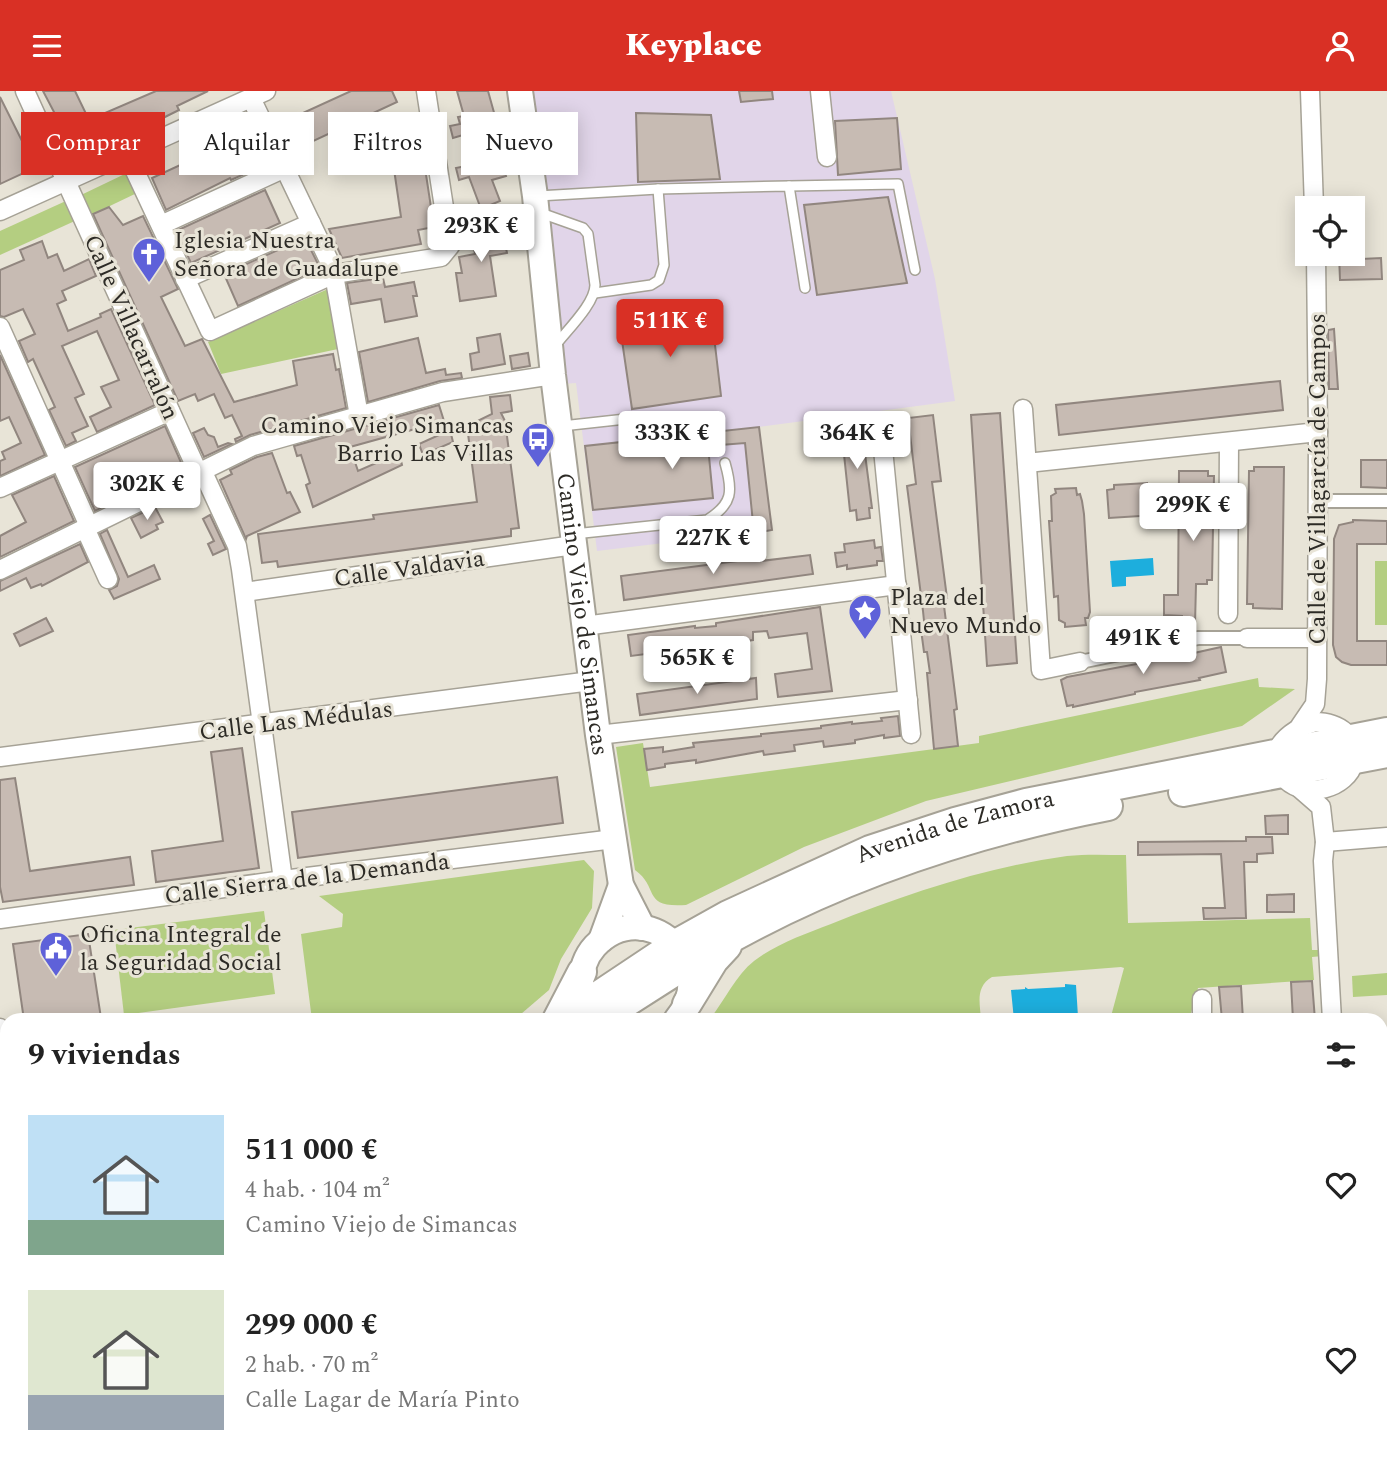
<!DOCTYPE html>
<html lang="es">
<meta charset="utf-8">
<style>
:root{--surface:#fff;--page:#f2f2f2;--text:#222;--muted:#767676;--accent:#d93025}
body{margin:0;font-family:Spectral,serif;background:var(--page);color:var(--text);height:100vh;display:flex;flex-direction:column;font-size:26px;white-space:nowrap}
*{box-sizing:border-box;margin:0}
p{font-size:23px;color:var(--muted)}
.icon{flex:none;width:38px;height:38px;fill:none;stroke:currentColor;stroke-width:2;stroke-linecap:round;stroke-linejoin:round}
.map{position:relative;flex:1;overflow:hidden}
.panel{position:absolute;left:0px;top:922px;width:1388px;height:450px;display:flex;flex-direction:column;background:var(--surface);border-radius:21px 21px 0 0;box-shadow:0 4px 18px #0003}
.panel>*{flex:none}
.guide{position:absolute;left:21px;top:21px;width:700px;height:63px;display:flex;gap:14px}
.fabs{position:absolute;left:1295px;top:105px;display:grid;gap:14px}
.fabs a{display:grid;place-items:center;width:70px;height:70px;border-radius:0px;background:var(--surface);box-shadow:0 4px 18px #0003;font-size:35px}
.price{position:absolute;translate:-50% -60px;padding:0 16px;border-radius:7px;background:#fff;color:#222;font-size:23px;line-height:46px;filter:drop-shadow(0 2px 4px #0008)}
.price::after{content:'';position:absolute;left:50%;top:42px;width:21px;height:16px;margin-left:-10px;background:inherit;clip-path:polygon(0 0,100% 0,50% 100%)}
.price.active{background:var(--accent);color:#fff}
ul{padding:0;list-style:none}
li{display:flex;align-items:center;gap:21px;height:175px;padding:0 28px}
li span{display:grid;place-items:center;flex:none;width:196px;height:140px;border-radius:0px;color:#555}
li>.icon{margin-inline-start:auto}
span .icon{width:84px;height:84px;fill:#fffc;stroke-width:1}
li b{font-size:30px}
h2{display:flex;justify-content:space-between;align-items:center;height:84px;padding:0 28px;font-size:30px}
.chip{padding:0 24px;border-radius:0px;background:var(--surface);box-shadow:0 4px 18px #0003;font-size:24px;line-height:63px}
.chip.active{background:var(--accent);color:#fff}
header{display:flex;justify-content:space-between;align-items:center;height:91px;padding:0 28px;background:var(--accent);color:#fff;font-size:32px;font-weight:800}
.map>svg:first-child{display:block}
</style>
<header><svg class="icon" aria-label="menu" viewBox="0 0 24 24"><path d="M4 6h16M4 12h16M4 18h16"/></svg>Keyplace<svg class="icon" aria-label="person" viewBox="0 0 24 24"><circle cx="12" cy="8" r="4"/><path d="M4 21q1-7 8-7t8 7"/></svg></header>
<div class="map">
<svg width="1387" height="1371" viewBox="0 0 1387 1371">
<rect width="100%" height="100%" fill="#e8e4d7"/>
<path fill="#e1d5e9" d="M529,0H891L935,188L955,310L759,336L772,439L597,460L576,292L562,293Z"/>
<g fill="#b4ce81">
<path d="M129,81L139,101L91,124L81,104Z"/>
<path d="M68,109L77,129L0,164V140Z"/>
<path d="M328,198L338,258L221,283L208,251Z"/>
<rect x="1375" y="470" width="12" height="64"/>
<path d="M1258,587L1259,596L1295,598L1242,635L926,710L804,756L686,814C641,817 660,797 635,779L616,656L643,652L650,696L979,652V645Z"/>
<path d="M1126,764L1128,832L1310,827L1312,859H1323V865L1312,866L1314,889L1198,897L1189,929H1110L1124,877L1121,876L992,886C975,896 980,912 981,929H709C724,911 735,885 754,870C776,853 805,843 831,833C906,803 987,776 1067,765C1086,763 1107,764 1126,764Z"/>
<path d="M584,769L594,780L592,817L561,868L549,899L514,929H312L301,843L342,836L343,823L319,805Z"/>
<path d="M264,820L275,903L124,924L114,839Z"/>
<path d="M1387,882V904L1353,906L1352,885Z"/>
</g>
<g fill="#1daedd">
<path d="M1153,467L1154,484L1126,486V495L1112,496L1110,470Z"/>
<path d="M1065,893L1076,894L1078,926L1068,929V927L1014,929L1011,899L1025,898V896L1028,898L1065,896Z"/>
</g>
<g fill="#c7bbb3" stroke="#91867f" stroke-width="2">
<path d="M43,0H75L89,29L156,0H208L177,15L179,19L149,34L146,26L107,45L109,50L77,65Z"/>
<path d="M351,0H392L397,11L294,59L281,32Z"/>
<path d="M457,0H488L500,43L494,45L506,85L492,89L500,110L481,118L469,86L459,89L456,77L466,75L465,69L470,67L463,44L453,47L450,35L460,33L458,26L464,25Z"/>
<path d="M739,0H772L773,8L741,11Z"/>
<path d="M0,6L23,52L32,48L43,73L0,93Z"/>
<path d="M636,22L711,24L720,88L638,91Z"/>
<path d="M897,27L901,78L838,84L835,30Z"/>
<path d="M418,31L434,136L418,139L421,153L342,167L329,138L401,126L389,44Z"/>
<path d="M254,40L269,72L231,89L230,87L166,119L152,87Z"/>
<path d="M265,99L280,132L191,172L176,140Z"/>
<path d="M888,106L907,192L817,204L804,114Z"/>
<path d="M109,116L123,134L143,125L178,198L161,206L185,255L202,248L234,311L297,294L293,270L333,263L336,279L339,278L346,317L250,344L236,351L235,348L242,345L232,324L225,327L214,303L198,310L195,303L178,310L93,123Z"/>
<path d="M501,132L507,162L490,165L496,205L460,210L456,182H462L459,166L475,163L471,138Z"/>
<path d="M305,147L320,177L238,215L224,183Z"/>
<path d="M42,150L48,167L57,163L64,180L89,168L96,185L62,200L66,209L57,213L68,240L101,226L100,223L111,218L155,314L97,341L90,326L111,316L101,296L119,289L97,240L62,255L84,303L75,307L88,335L72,342L76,350L66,355L49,319L55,316L33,268L28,271L19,250L35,243L23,218L4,226L0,225V179L24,169L20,159Z"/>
<path d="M1339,163H1361V168L1381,167L1382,188L1340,189Z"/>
<path d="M383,187L385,196L414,191L417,205H413L417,225L385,231L381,208L351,213L347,192Z"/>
<path d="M711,220L721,305L632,318L619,229Z"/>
<path d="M1334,238L1338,298H1329L1328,239Z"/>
<path d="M500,243L505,273L472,279L470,263L479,261L477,247Z"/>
<path d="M418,247L426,282L445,278L446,284L461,282L462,287L440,290L368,311L359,261Z"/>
<path d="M528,262L530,275L512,278L510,265Z"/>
<path d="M0,264L45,364L0,385V370L5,368L2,361L21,352L9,326L0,330Z"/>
<path d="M1280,290L1283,319L1059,344L1056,314Z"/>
<path d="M510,304L512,320L501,322L505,330L519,437L511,438V445L278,476L277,470L262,472L258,443L374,428L373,424L477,411L467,335L492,323L490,306Z"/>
<path d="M439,314L444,330L350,356L358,380L399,362L402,374L313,416L306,394L310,392L301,364L297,365L294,355Z"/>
<path d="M1000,322L1017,572L987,575L971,324Z"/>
<path d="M933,324L941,390L932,391L947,507H943L957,618L954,619L958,655L934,658L927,582H930L927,561H924L920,531L924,530L923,520L907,395L916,393L908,327Z"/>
<path d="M861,332L872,417H869L870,427L857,429L856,419L850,420L841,335Z"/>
<path d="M165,335L183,376L130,403L119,380L98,391L108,413L95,420L75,376Z"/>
<path d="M759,336L772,439L754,442L745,352L708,355L713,407L593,419L585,355Z"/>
<path d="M204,337L208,344L214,346L218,356L228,352L232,353L204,366L193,342Z"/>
<path d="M450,339L453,351L423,364L419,353Z"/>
<path d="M272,362L287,402L290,401L300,421L247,445L246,448L220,389L232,383L230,379L257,366Z"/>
<path d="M1361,369H1387V397L1361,396Z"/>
<path d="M1254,376H1284L1282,518L1253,517V513H1247L1249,380H1254Z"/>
<path d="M1179,380H1208V385H1214L1212,489H1207V493H1196L1195,534L1182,533V525L1164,524V504H1178Z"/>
<path d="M54,385L74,430L0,466V445L26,431L12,404Z"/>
<path d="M1147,392V396H1154L1156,424L1109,427L1107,399L1114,398V394Z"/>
<path d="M1076,397L1077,404L1080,403L1082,410L1084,423L1090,521L1088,527H1085L1086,534L1065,536V532L1059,529L1058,505L1054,506L1049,430H1052L1051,405L1056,402L1055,398Z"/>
<path d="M155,416L163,431L156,434L158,438L141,447L131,427Z"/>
<path d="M210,424L226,458L213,464L208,453L214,450L203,428Z"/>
<path d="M1353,429L1387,430V453H1357V550H1387V574H1351L1342,571L1336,566L1333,554L1334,448L1339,434L1353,431Z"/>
<path d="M107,439L128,486L154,474L160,488L114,508L109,499L117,495L119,488L100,443Z"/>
<path d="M874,449L875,457L881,456L883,470H877V474L847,478V474L837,476L835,462L845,461L844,453Z"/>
<path d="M80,453L88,471L42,495L41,493L31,497L26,487L0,500V490Z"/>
<path d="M810,464L813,483L624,509L621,485L761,467V470Z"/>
<path d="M820,516L832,600L778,606L775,583L812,578L807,542L769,547L767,540L753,541V549L631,565L628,544L695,535V537L716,535V532Z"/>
<path d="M46,527L53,540L20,555L14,543Z"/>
<path d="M1221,556L1226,581L1199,587L1200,589L1135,601V603L1073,616V614L1067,615L1061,589L1067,586L1153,570L1152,566L1164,563L1193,558L1194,562Z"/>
<path d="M756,587L757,608L640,624L637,603Z"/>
<path d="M898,625L900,645L884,647V644L855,649V652L824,656L823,650L794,654L795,660L764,664L763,660L696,672V669L665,673V676L647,679L644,658L663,656V661L694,656L693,652L761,645V643L821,637V635L852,631V633L882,630L881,627Z"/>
<path d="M242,657L259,777L156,791L152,760L223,750L211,661Z"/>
<path d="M557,686L563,732L298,767L292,721Z"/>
<path d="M15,687L30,780L130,766L134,794L3,811L0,796V689Z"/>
<path d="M1288,724V743H1266L1265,725Z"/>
<path d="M1246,746H1272L1273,762L1257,763V771H1244L1246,827L1204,828L1203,817H1225L1221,763L1138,764V751L1246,750Z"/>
<path d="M1294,803V821H1267V804Z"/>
<path d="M88,843L101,927L24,929L13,853Z"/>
<path d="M1312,890L1315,929H1293L1291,891Z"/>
<path d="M1241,895L1243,929H1222L1219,896Z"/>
</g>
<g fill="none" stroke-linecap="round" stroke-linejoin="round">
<defs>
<g id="service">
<path d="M789,95L898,93L915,179"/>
<path d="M538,105L658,98L789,95L805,197"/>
<path d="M538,121L583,137L588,143L595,194C595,213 566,240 555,255"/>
<path d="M595,202L651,194L659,189L664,174L658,98"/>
<path d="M562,335L644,326"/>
<path d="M574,443L707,429C733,413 733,400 725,372"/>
<path d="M0,1224L7,1240"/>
<path d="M322,1371L327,1365"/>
<path d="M362,1371L368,1365"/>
<path d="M411,1371L417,1365"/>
<path d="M457,1371L463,1365"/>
<path d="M628,1371L634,1365"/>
</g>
<g id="pedestrian">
<path d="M1318,410H1387"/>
<path d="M1080,571L1198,547H1247"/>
</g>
<g id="minor">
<path d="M25,0L198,381"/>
<path d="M820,0L827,66"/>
<path d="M1310,0L1314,117"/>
<path d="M251,7L333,178L359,325"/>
<path d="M127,63L210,240L334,183L441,166L450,155L426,0"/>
<path d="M0,120L266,0"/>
<path d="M161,134L285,77"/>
<path d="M185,188L311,132"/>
<path d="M0,236L89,435"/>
<path d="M1023,318L1041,579L1080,571"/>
<path d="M882,348L911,643"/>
<path d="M1027,372L1318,341"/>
<path d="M202,379L237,455L241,478L283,789"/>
<path d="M0,397L170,320"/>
<path d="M85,437L108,488"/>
<path d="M0,479L253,355L443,301L553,284"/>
<path d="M245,501L574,454"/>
<path d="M1228,523L1229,351"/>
<path d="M584,535L897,494"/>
<path d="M1247,547H1317"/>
<path d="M1315,631C1338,631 1360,645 1354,671C1347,698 1306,708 1286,689C1259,664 1289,638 1315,631Z"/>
<path d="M1300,635L1315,613L1317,588L1318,341L1316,163"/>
<path d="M598,644L908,609"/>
<path d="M0,666L591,590"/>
<path d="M1298,696L1321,716L1325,751L1323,770L1332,929"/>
<path d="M1325,751L1387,746"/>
<path d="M0,828L283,789L614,748"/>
<path d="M1202,908V929"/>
<path d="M0,937L7,952"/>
<path d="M0,977L7,975"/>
<path d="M1381,1012H1387"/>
<path d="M1381,1164H1387"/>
<path d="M1381,1317L1387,1318"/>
<path d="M881,1365V1371"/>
<path d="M959,1365V1371"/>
<path d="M1117,1365V1371"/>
<path d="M1312,1371L1313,1365"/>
</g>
<path id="tertiary" d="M0,1297L2,1304L0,1333"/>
<g id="secondary">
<path id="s1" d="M520,0L535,105L553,284L598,644L621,794L643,837"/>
<path d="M601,849L621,794"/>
<path d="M581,901C580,884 583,868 595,855C645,802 723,872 676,929"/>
<path d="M683,1365L684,1371"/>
</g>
<g id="trunk">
<path d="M1183,701L1387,662"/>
<path d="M687,913L714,869L727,855"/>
<path d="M557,929L582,881"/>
<path id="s2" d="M562,929L676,853L728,824L870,759L955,731L1026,712L1387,641"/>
<path d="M599,929C648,898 696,865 748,838C860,779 985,739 1108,715"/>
<path d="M118,1371L124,1365"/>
<path d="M148,1371L153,1365"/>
</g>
</defs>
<use href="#service" stroke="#a6a296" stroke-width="12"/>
<use href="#pedestrian" stroke="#a6a296" stroke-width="16"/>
<use href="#minor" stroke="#a6a296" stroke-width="21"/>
<use href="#tertiary" stroke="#a6a296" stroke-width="24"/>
<use href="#secondary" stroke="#a6a296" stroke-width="28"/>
<use href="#trunk" stroke="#a6a296" stroke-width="32"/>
<use href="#service" stroke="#fff" stroke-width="9"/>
<use href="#pedestrian" stroke="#fff" stroke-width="12"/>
<use href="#minor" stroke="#fff" stroke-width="18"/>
<use href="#tertiary" stroke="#fff" stroke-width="21"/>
<use href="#secondary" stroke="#fff" stroke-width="24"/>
<use href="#trunk" stroke="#fff" stroke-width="28"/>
</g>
<defs>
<symbol id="church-pin" viewBox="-11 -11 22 30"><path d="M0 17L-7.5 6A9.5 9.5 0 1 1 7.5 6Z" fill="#5e61d9" stroke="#e8e4d7"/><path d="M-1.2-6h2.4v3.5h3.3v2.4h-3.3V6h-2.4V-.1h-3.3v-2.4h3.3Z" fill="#fff"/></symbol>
<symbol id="bus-pin" viewBox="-11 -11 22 30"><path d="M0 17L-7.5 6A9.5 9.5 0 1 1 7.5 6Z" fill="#5e61d9" stroke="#e8e4d7"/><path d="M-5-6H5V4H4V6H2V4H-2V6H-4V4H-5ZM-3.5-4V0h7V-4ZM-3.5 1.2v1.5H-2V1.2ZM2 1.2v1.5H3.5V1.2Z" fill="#fff"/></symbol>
<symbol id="sight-pin" viewBox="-11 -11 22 30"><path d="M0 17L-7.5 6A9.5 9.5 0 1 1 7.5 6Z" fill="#5e61d9" stroke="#e8e4d7"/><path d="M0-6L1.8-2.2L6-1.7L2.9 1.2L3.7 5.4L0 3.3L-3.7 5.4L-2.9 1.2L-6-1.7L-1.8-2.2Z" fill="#fff"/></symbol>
<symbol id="civic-pin" viewBox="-11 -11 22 30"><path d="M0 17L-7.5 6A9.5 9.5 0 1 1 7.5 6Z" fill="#5e61d9" stroke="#e8e4d7"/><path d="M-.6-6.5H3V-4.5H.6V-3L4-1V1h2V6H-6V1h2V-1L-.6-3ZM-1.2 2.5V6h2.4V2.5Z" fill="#fff"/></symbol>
</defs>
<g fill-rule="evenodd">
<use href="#church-pin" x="130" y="144" width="38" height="52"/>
<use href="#bus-pin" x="519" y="329" width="38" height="52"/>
<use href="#sight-pin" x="846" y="501" width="38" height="52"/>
<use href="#civic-pin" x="37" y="838" width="38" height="52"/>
</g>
<g text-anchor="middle" stroke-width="6" stroke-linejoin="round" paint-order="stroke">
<g font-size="24" fill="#2d2b26" stroke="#e8e4d7" text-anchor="start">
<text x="174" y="157">Iglesia Nuestra<tspan x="174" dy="28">Señora de Guadalupe</tspan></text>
<text x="514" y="342" text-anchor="end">Camino Viejo Simancas<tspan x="514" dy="28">Barrio Las Villas</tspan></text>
<text x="890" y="514">Plaza del<tspan x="890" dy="28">Nuevo Mundo</tspan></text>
<text x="80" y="851">Oficina Integral de<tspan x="80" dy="28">la Seguridad Social</tspan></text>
</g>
<g font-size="24" fill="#2d2b26" stroke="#e8e4d7">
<text transform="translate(132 236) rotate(66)" y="8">Calle Villacarralón</text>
<text transform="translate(1317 388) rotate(-90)" y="8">Calle de Villagarcía de Campos</text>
<text transform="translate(409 477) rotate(-8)" y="8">Calle Valdavia</text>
<text dy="8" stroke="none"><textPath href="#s1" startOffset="527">Camino Viejo de Simancas</textPath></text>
<text transform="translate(296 629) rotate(-7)" y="8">Calle Las Médulas</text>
<text dy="8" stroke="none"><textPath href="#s2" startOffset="441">Avenida de Zamora</textPath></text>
<text transform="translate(307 787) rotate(-7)" y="8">Calle Sierra de la Demanda</text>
</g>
</g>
</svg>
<div class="fabs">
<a><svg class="icon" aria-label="locate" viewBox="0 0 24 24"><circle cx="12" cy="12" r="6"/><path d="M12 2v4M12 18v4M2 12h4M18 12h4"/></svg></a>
</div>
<b class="price" style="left:481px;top:173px">293K €</b>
<b class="price active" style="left:670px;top:268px">511K €</b>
<b class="price" style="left:672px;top:380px">333K €</b>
<b class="price" style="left:857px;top:380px">364K €</b>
<b class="price" style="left:147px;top:431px">302K €</b>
<b class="price" style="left:1193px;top:452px">299K €</b>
<b class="price" style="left:713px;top:485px">227K €</b>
<b class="price" style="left:1143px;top:585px">491K €</b>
<b class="price" style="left:697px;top:605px">565K €</b>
<div class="guide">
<a class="chip active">Comprar</a>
<a class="chip">Alquilar</a>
<a class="chip">Filtros</a>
<a class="chip">Nuevo</a>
</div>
<section class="panel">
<h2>9 viviendas<svg class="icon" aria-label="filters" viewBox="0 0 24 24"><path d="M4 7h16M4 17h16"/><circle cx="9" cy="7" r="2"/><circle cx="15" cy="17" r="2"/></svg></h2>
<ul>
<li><span style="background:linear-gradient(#bfe0f5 75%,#7fa58c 0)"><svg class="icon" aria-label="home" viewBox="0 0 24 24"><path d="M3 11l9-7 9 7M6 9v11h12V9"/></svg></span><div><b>511 000 €</b><p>4 hab. · 104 m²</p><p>Camino Viejo de Simancas</p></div><svg class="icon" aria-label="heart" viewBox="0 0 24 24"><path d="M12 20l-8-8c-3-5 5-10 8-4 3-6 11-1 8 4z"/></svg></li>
<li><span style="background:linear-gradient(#dfe7d0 75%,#9aa5b1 0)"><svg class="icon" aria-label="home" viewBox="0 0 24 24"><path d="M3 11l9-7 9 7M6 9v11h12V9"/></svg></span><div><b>299 000 €</b><p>2 hab. · 70 m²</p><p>Calle Lagar de María Pinto</p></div><svg class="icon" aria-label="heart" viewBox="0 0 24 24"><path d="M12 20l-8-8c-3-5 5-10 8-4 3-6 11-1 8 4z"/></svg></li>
</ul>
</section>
</div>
